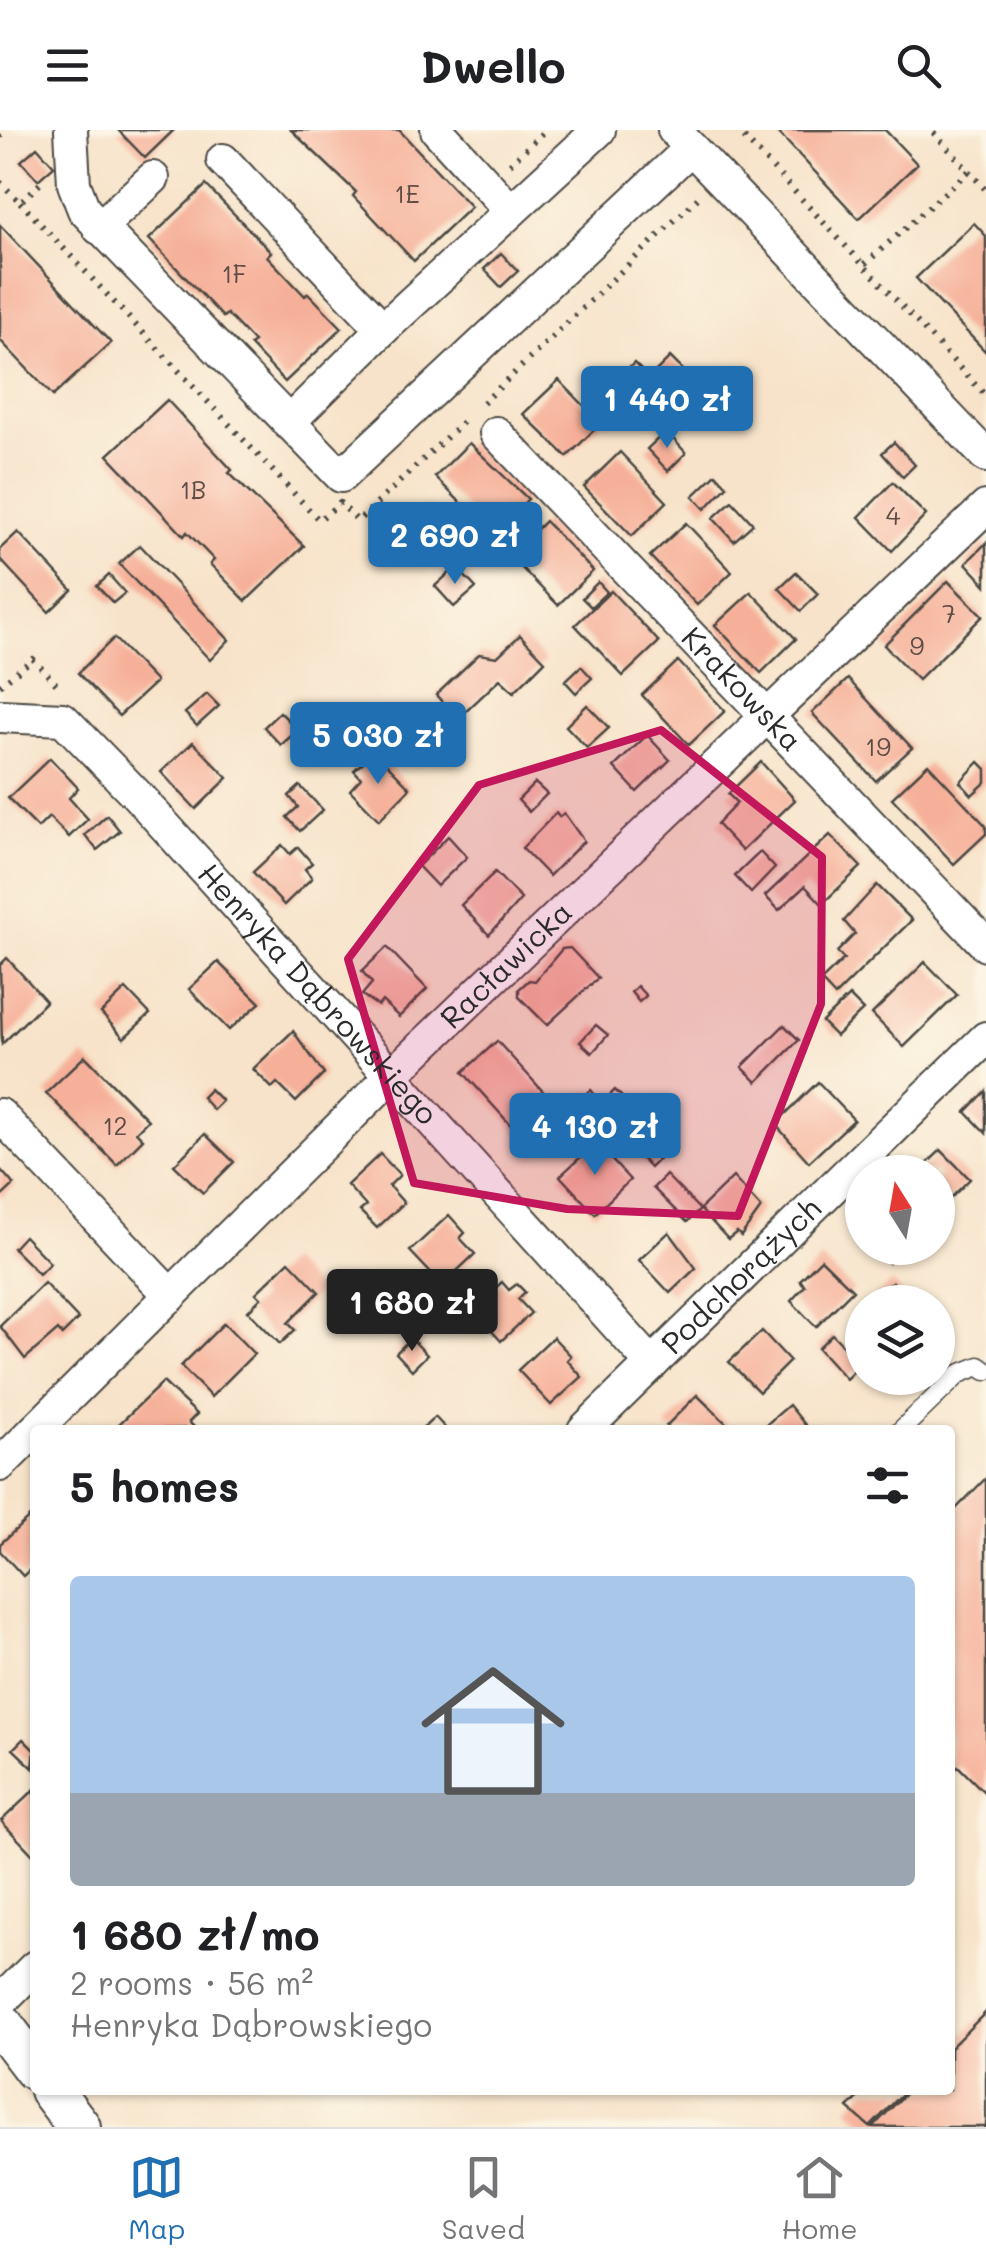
<!DOCTYPE html>
<meta charset="utf-8">
<style>
:root{--surface:#fff;--page:#f2f2f2;--text:#202124;--muted:#757577;--line:#e0e0e0;--accent:#1f6fb2}
body{margin:0;font-family:Mali,sans-serif;background:var(--page);color:var(--text);height:100vh;display:flex;flex-direction:column;font-size:38px;white-space:nowrap}
*{box-sizing:border-box;margin:0}
p{font-size:32px;color:var(--muted)}
.icon{flex:none;width:55px;height:55px;fill:none;stroke:currentColor;stroke-width:2;stroke-linecap:round;stroke-linejoin:round}
.map{position:relative;flex:1;overflow:hidden}
.drawer{position:absolute;left:30px;top:1295px;width:925px;height:670px;display:flex;flex-direction:column;background:var(--surface);border-radius:10px;box-shadow:0 2px 8px #0004}
.drawer>*{flex:none}
.needle{width:65px;rotate:349deg}
.controls{position:absolute;left:845px;top:1025px;display:grid;gap:20px}
.controls a{display:grid;place-items:center;width:110px;height:110px;border-radius:50%;background:var(--surface);box-shadow:0 2px 8px #0004;font-size:50px}
.price{position:absolute;translate:-50% -85px;padding:0 22px;border-radius:10px;background:var(--accent);color:#fff;font-size:32px;line-height:65px;filter:drop-shadow(0 2px 5px #0008)}
.price::after{content:'';position:absolute;left:50%;top:60px;width:30px;height:22px;margin-left:-15px;background:inherit;clip-path:polygon(0 0,100% 0,50% 100%)}
.price.on{background:#222;color:#fff}
ul{padding:0;list-style:none}
li{display:grid;align-content:center;gap:20px;height:530px;padding:0 40px}
li span{display:grid;place-items:center;height:310px;border-radius:10px;color:#555}
li>.icon{margin-inline-start:auto}
span .icon{width:180px;height:180px;fill:#fffc;stroke-width:1}
li b{font-size:42px}
h2{display:flex;justify-content:space-between;align-items:center;height:120px;padding:0 40px;font-size:42px}
header{display:flex;justify-content:space-between;align-items:center;height:130px;padding:0 40px;background:var(--surface);font-size:45px;font-weight:700}
.tabs{display:flex;justify-content:space-around;align-items:center;height:140px;border-top:2px solid var(--line);background:var(--surface);font-size:28px;color:var(--muted)}
.tabs a{display:grid;justify-items:center;gap:5px}
.tabs .on{color:var(--accent)}
.map>svg:first-child{display:block}
</style>
<header><svg class="icon" aria-label="menu" viewBox="0 0 24 24"><path d="M4 6h16M4 12h16M4 18h16"/></svg>Dwello<svg class="icon" aria-label="search" viewBox="0 0 24 24"><circle cx="10" cy="10" r="6"/><path d="M15 15l6 6"/></svg></header>
<div class="map">
<svg width="986" height="1997" viewBox="0 0 986 1997">
<rect width="100%" height="100%" fill="#fcf5e5"/>
<filter id="ink" filterUnits="userSpaceOnUse"><feTurbulence type="fractalNoise" baseFrequency=".01" numOctaves="2"/><feDisplacementMap in="SourceGraphic" scale="20" xChannelSelector="R" yChannelSelector="G"/><feConvolveMatrix kernelMatrix="1 2 1 2 8 2 1 2 1" color-interpolation-filters="sRGB"/></filter>
<filter id="wash" filterUnits="userSpaceOnUse"><feTurbulence type="fractalNoise" baseFrequency=".0048" numOctaves="4" result="noise"/><feDisplacementMap in="SourceGraphic" scale="40" xChannelSelector="R" yChannelSelector="G"/><feGaussianBlur stdDeviation="2.25" result="paint"/><feColorMatrix in="noise" values="0 0 0 0 0 0 0 0 0 0 0 0 0 0 0 0 0 1.4 0 .05"/><feComposite in="paint" operator="in"/></filter>
<g filter="url(#wash)">
<rect width="100%" height="100%" fill="#f7e3c9"/>
<g id="blocks">
<g fill="#f6b099">
<path d="M118,0H174L145,28Z"/>
<path d="M291,0H399L471,77L414,131L353,66L356,62Z"/>
<path d="M776,0H885L917,34L859,89Z"/>
<path d="M37,17L54,36L38,50L21,31Z"/>
<path d="M206,55L271,122L267,126L305,166L308,163L342,198L285,252L250,215L254,212L227,184L223,187L149,109Z"/>
<path d="M974,93L986,106V222L916,148Z"/>
<path d="M0,95L111,213L53,266L0,210Z"/>
<path d="M501,123L518,141L501,157L484,139Z"/>
<path d="M670,227L683,240L640,281L612,255L634,233L649,248Z"/>
<path d="M559,250L601,293L567,327L523,284Z"/>
<path d="M167,270L232,340L229,343L304,416L246,471L210,434L214,430L187,402L184,406L108,325Z"/>
<path d="M666,301L686,323L668,341L647,319Z"/>
<path d="M894,312L915,335L903,347L882,323Z"/>
<path d="M469,313L528,369L493,405L435,347Z"/>
<path d="M620,322L667,372L632,406L584,357Z"/>
<path d="M716,344L727,356L705,379L693,366Z"/>
<path d="M893,352L926,385L892,421L859,387Z"/>
<path d="M732,371L753,394L734,411L713,388Z"/>
<path d="M427,376L459,409L443,425L411,392Z"/>
<path d="M545,391L593,441L558,475L510,426Z"/>
<path d="M686,393L732,442L697,475L650,426Z"/>
<path d="M18,402L72,460L49,482L0,429V419Z"/>
<path d="M986,413V455L966,433Z"/>
<path d="M140,415L229,510L210,530L119,434Z"/>
<path d="M456,437L476,458L454,477L435,456Z"/>
<path d="M796,442L818,464L801,481L779,458Z"/>
<path d="M109,445L125,463L113,473L97,456Z"/>
<path d="M948,451L983,486L918,550L884,515Z"/>
<path d="M598,452L607,462L591,477L582,468Z"/>
<path d="M611,461L659,512L623,546L575,495Z"/>
<path d="M751,462L796,509L761,543L715,495Z"/>
<path d="M520,505L545,531L514,562L500,549L458,589L436,565L479,524L497,527Z"/>
<path d="M114,508L156,552L119,586L78,543Z"/>
<path d="M678,531L725,581L689,615L642,565Z"/>
<path d="M581,536L592,548L576,563L565,551Z"/>
<path d="M848,549L912,618L876,651L812,583Z"/>
<path d="M207,564L219,576L197,596L185,583Z"/>
<path d="M587,575L609,598L587,618L566,596Z"/>
<path d="M280,582L298,600L281,615L264,597Z"/>
<path d="M647,605L670,630L637,662L614,637Z"/>
<path d="M193,612L228,648L196,679L161,642Z"/>
<path d="M371,625L378,632L382,629L410,658L379,690L350,660L361,648L354,640Z"/>
<path d="M50,628L78,658L69,668L88,689L69,707L49,687L38,698L8,668Z"/>
<path d="M761,632L795,670L742,721L717,694L737,673L728,664Z"/>
<path d="M979,632L986,639V652L972,665L960,652Z"/>
<path d="M928,634L986,696V704L954,734L892,668Z"/>
<path d="M535,653L547,664L529,682L518,670Z"/>
<path d="M300,656L323,680L300,701L287,687L298,677L289,666Z"/>
<path d="M556,683L559,687L564,683L584,711L549,746L522,718Z"/>
<path d="M107,685L120,701L97,720L85,705Z"/>
<path d="M830,705L861,737L822,774L805,756L779,780L765,766Z"/>
<path d="M448,706L467,727L437,756L418,736Z"/>
<path d="M282,715L290,724L298,717L312,733L305,739L312,748L284,775L253,742Z"/>
<path d="M760,722L775,738L751,763L735,746Z"/>
<path d="M495,742L521,769L489,805L461,775Z"/>
<path d="M877,755L912,790L835,866L821,851L844,829L837,822L855,804L844,791Z"/>
<path d="M387,817L427,859L399,887L382,871L378,876L362,865L372,853L362,841Z"/>
<path d="M570,818L598,848L547,895L519,867V859L529,850L535,851L562,819Z"/>
<path d="M7,828L46,871L2,914L0,835Z"/>
<path d="M218,832L260,873L229,900L189,859Z"/>
<path d="M925,832L957,865L904,917L872,884Z"/>
<path d="M637,856L646,866L639,872L631,862Z"/>
<path d="M126,859L150,884L124,908L101,883Z"/>
<path d="M849,866L863,880L836,906L822,892Z"/>
<path d="M596,895L608,905L592,923L580,912Z"/>
<path d="M784,895L799,910L757,952L742,937Z"/>
<path d="M293,901L324,944L296,972L277,953L272,958L253,939Z"/>
<path d="M497,911L559,979L525,1011L463,942Z"/>
<path d="M85,926L148,990L136,1002L143,1009L117,1035L46,963Z"/>
<path d="M818,952L854,990L809,1032L775,994Z"/>
<path d="M210,959L222,971L213,980L202,967Z"/>
<path d="M591,960L602,973L615,960L627,972L606,994L594,981L583,991L570,978Z"/>
<path d="M986,961V1003L966,982Z"/>
<path d="M205,1004L234,1032L203,1063L174,1035Z"/>
<path d="M596,1013L630,1050L595,1084L560,1046Z"/>
<path d="M649,1018L659,1029L650,1038L639,1026Z"/>
<path d="M941,1020L970,1049L942,1077L938,1072V1042H918Z"/>
<path d="M380,1024L400,1045L389,1056L404,1073L377,1098L360,1081L366,1076L347,1055Z"/>
<path d="M0,1039L14,1055L0,1068Z"/>
<path d="M666,1045L700,1080L687,1092L653,1058Z"/>
<path d="M733,1047L761,1078L741,1106L737,1102L728,1109L700,1079Z"/>
<path d="M449,1085L465,1103L460,1108L475,1124L442,1155L410,1121Z"/>
<path d="M669,1102L696,1138L670,1163L639,1130Z"/>
<path d="M24,1106L50,1133L39,1144L13,1118Z"/>
<path d="M875,1118H904L889,1133Z"/>
<path d="M821,1129L853,1160L816,1197L791,1171L805,1156L800,1150Z"/>
<path d="M289,1131L319,1162L288,1193L295,1200L280,1214L248,1181L261,1168L256,1163Z"/>
<path d="M502,1152L509,1160L517,1154L525,1162L518,1169L531,1183L501,1211L472,1179Z"/>
<path d="M893,1152L909,1172H880L875,1166Z"/>
<path d="M44,1153L78,1189L62,1205L58,1200L25,1229L0,1196Z"/>
<path d="M224,1193L254,1224L211,1267L181,1236Z"/>
<path d="M762,1201L790,1231L759,1262L729,1232Z"/>
<path d="M832,1204L861,1234L846,1249L818,1218Z"/>
<path d="M553,1207L571,1226L567,1230L582,1247L551,1275L518,1240Z"/>
<path d="M411,1208L427,1225L412,1240L396,1223Z"/>
<path d="M163,1252L197,1284L189,1292L195,1298L125,1300L119,1294Z"/>
<path d="M697,1265L727,1294L721,1300H670L666,1296Z"/>
<path d="M789,1275L806,1296L801,1300H760Z"/>
<path d="M435,1287L447,1300H421Z"/>
<path d="M986,1348V1664L958,1636L950,1644V1385Z"/>
<path d="M35,1382V1435L23,1446L0,1421V1414Z"/>
<path d="M23,1609L35,1621L33,1638L13,1619Z"/>
<path d="M35,1659V1727L1,1691Z"/>
<path d="M986,1882V1997H873L909,1960H950V1918Z"/>
<path d="M866,1960H906L870,1997L848,1978Z"/>
</g>
</g>
</g>
<g filter="url(#ink)">
<use href="#blocks" fill-opacity="0" stroke="#4a4743" stroke-width="2.5"/>
<g fill="none" stroke-linecap="round" stroke-linejoin="round">
<defs>
<path id="service" d="M901,1300L959,1244L979,1236L986,1241"/>
<g id="minor">
<path d="M71,0L74,54L84,80L341,346L691,18"/>
<path d="M437,0L511,81"/>
<path d="M674,0L986,326"/>
<path d="M223,30L383,199"/>
<path d="M99,98L153,48"/>
<path d="M288,293L383,199L599,0"/>
<path id="s1" d="M496,303L986,815"/>
<path id="s2" d="M0,586L63,589L136,664L652,1234"/>
<path d="M0,985L171,1166"/>
<path id="s3" d="M35,1300L391,946L986,377"/>
<path id="s4" d="M584,1300L986,908"/>
<path d="M0,1335L35,1300"/>
<path d="M0,1872L35,1837"/>
</g>
<g id="tertiary">
<path d="M0,1893L35,1939"/>
<path d="M51,1960L79,1997"/>
</g>
</defs>
<use href="#service" stroke="#4a4743" stroke-width="21"/>
<use href="#minor" stroke="#4a4743" stroke-width="36"/>
<use href="#tertiary" stroke="#4a4743" stroke-width="46"/>
<g stroke="#4a4743" stroke-width="6" stroke-dasharray="2.5 8" stroke-linecap="butt">
<path d="M737,0L986,266"/>
<path d="M0,7L7,0"/>
<path d="M510,34L545,0"/>
<path d="M969,41L986,60"/>
<path d="M0,52L20,72L42,52"/>
<path d="M20,72L319,390L340,373L358,391L467,288"/>
<path d="M865,134L969,41L931,0"/>
<path d="M483,273L699,67"/>
<path d="M0,555L33,529L59,557"/>
</g>
<use href="#service" stroke="#fff" stroke-width="18"/>
<use href="#minor" stroke="#fff" stroke-width="32"/>
<use href="#tertiary" stroke="#fff" stroke-width="42"/>
</g>
</g>
<path fill="#c2185b" fill-opacity="0.2" stroke="#c2185b" stroke-width="8" stroke-linejoin="round" d="M661,600L822,727L821,874L738,1086L567,1079L414,1053L348,829L479,655Z"/>
<g text-anchor="middle" stroke-width="9" stroke-linejoin="round" paint-order="stroke">
<g font-size="25" fill="#5e4c46">
<text x="407" y="73">1E</text>
<text x="234" y="153">1F</text>
<text x="193" y="369">1B</text>
<text x="893" y="395">4</text>
<text x="949" y="493">7</text>
<text x="917" y="525">9</text>
<text x="878" y="626">19</text>
<text x="115" y="1005">12</text>
</g>
<g font-size="30" fill="#2b2b2b" stroke="#fcf5e5">
<text dy="10" stroke="none"><textPath href="#s1" startOffset="355">Krakowska</textPath></text>
<text dy="10" stroke="none"><textPath href="#s3" startOffset="662">Racławicka</textPath></text>
<text dy="10" stroke="none"><textPath href="#s2" startOffset="438">Henryka Dąbrowskiego</textPath></text>
<text dy="10" stroke="none"><textPath href="#s4" startOffset="220">Podchorążych</textPath></text>
</g>
</g>
</svg>
<div class="controls">
<a><svg class="needle" viewBox="-14 -14 28 28"><path d="M0-13l5 13h-10z" fill="#e53935"/><path d="M0 13l5-13h-10z" fill="#757577"/></svg></a>
<a><svg class="icon" aria-label="layers" viewBox="0 0 24 24"><path d="M12 4l9 5-9 5-9-5zM3 14l9 5 9-5"/></svg></a>
</div>
<b class="price" style="left:667px;top:321px">1 440 zł</b>
<b class="price" style="left:455px;top:457px">2 690 zł</b>
<b class="price" style="left:378px;top:657px">5 030 zł</b>
<b class="price" style="left:595px;top:1048px">4 130 zł</b>
<b class="price on" style="left:412px;top:1224px">1 680 zł</b>
<section class="drawer">
<h2>5 homes<svg class="icon" aria-label="filters" viewBox="0 0 24 24"><path d="M4 7h16M4 17h16"/><circle cx="9" cy="7" r="2"/><circle cx="15" cy="17" r="2"/></svg></h2>
<ul>
<li><span style="background:linear-gradient(#a9c7e8 70%,#9aa5b1 0)"><svg class="icon" aria-label="home" viewBox="0 0 24 24"><path d="M3 11l9-7 9 7M6 9v11h12V9"/></svg></span><div><b>1 680 zł/mo</b><p>2 rooms · 56 m²</p><p>Henryka Dąbrowskiego</p></div></li>
</ul>
</section>
</div>
<nav class="tabs">
<a class="on"><svg class="icon" aria-label="map" viewBox="0 0 24 24"><path d="M3 6l6-2 6 2 6-2v14l-6 2-6-2-6 2zM9 4v14M15 6v14"/></svg>Map</a>
<a><svg class="icon" aria-label="saved" viewBox="0 0 24 24"><path d="M7 4h10v16l-5-4-5 4z"/></svg>Saved</a>
<a><svg class="icon" aria-label="home" viewBox="0 0 24 24"><path d="M3 11l9-7 9 7M6 9v11h12V9"/></svg>Home</a>
</nav>
